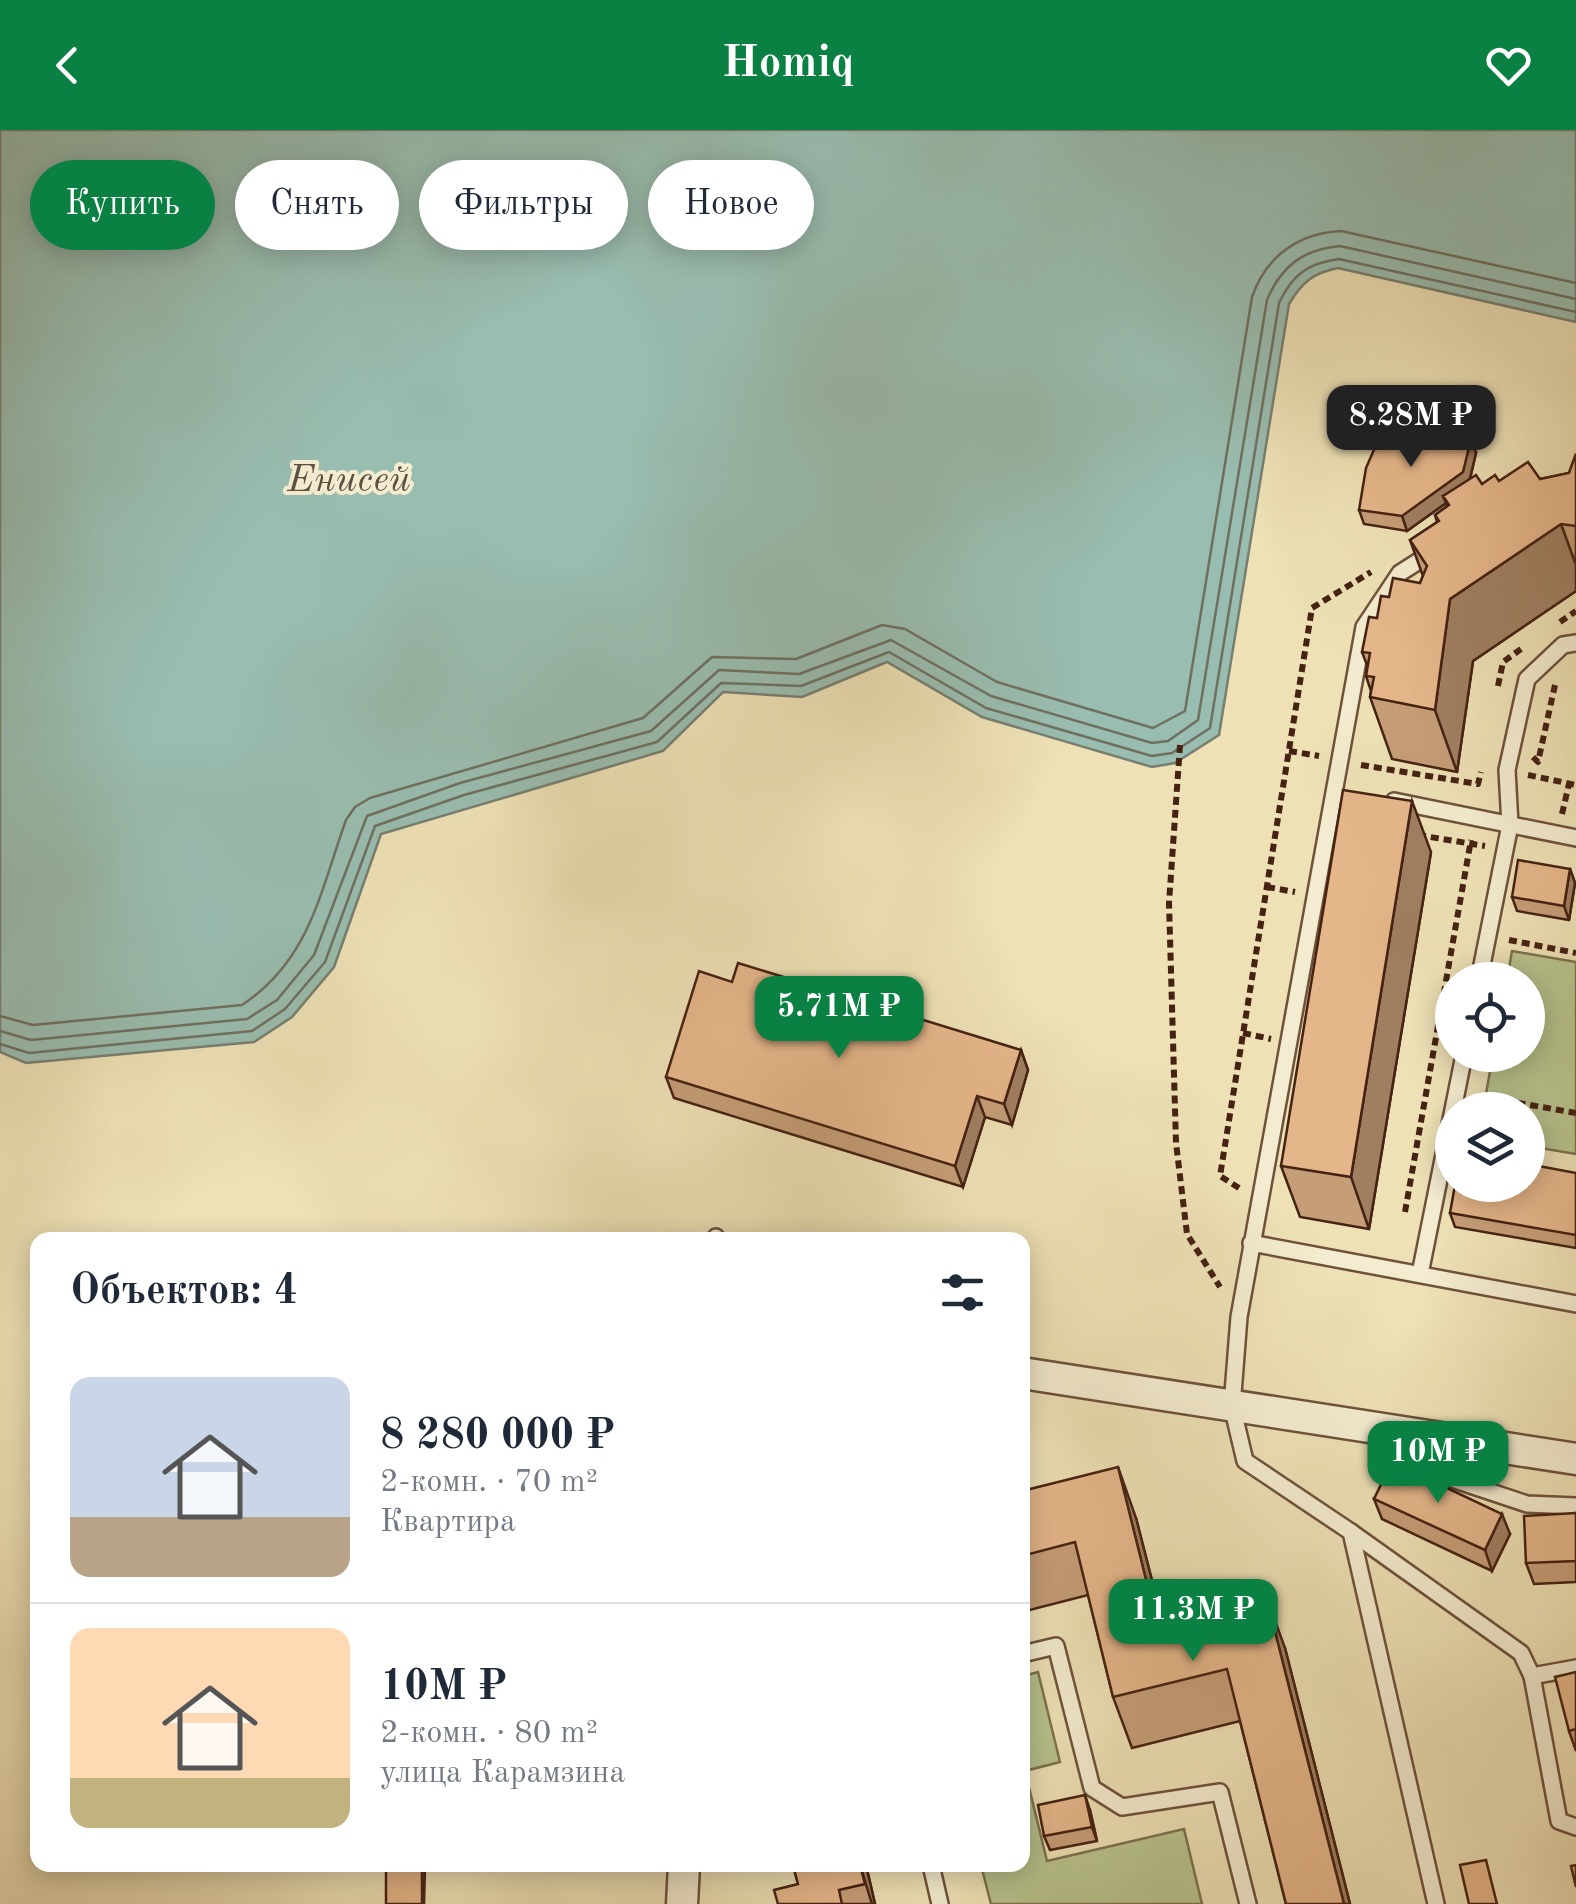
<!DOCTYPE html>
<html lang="ru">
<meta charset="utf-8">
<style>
:root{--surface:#fff;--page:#f6f6f7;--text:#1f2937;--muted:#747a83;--line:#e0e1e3;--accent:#0b8043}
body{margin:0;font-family:"Old Standard TT",serif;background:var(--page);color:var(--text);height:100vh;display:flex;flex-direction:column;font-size:38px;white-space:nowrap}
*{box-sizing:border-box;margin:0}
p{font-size:32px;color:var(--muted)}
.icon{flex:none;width:55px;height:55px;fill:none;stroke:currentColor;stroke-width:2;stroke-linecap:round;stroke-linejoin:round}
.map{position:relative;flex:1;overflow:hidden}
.sheet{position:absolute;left:30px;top:1102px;width:1000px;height:640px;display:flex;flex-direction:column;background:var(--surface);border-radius:20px;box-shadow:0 5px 25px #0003}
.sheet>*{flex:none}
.hud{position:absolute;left:30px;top:30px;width:1000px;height:90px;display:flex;gap:20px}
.buttons{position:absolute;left:1435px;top:832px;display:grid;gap:20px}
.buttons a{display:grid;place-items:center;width:110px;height:110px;border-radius:50%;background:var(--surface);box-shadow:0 5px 25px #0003;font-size:50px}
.price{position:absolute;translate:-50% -85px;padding:0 22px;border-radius:20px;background:var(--accent);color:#fff;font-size:32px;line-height:65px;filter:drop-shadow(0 2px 5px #0008)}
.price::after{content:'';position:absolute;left:50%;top:60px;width:30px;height:22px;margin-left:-15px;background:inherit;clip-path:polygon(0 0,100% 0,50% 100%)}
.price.selected{background:#222;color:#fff}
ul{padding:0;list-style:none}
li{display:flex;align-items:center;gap:30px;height:250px;padding:0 40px}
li+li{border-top:2px solid var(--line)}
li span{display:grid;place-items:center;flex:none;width:280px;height:200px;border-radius:20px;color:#555}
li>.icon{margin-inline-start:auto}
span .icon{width:120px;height:120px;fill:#fffc;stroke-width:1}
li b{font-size:42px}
h2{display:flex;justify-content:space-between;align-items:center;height:120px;padding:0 40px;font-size:42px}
.chip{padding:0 35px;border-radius:45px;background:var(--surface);box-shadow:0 5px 25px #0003;font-size:35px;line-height:90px}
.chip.selected{background:var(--accent);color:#fff}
header{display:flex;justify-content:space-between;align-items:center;height:130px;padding:0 40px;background:var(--accent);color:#fff;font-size:45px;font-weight:700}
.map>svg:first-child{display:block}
</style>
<header><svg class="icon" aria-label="back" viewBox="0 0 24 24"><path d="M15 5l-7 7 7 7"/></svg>Homiq<svg class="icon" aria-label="heart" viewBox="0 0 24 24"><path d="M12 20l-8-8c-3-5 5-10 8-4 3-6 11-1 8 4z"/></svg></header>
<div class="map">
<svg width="1576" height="1774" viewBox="0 0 1576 1774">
<rect width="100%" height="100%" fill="#eee1b6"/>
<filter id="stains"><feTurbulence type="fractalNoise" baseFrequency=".002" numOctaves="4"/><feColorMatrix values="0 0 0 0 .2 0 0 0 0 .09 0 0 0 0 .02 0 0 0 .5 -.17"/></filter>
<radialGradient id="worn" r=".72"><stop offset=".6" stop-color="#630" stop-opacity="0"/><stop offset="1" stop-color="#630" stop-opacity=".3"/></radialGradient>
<g fill="#b8c38e" stroke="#7e7250" stroke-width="2.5">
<path d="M1512,821L1576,832V1024L1528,1016V980H1483L1493,925H1528V850H1507Z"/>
<path d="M1038,1542L1060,1632L1025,1641L1047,1731L1184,1699L1202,1774H991L981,1735H1022L1023,1546Z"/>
</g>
<path fill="#99bdb0" stroke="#777f71" stroke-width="2.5" d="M0,0H1576V192L1338,138C1313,143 1302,152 1289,174L1219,605L1175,633L1152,637L982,587L887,532L802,567L723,562L663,621L381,704L334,837L292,887L254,912L26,933L0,922Z"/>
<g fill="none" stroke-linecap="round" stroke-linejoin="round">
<g stroke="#6f7061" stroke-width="2.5">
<path d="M0,886L33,895L242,875C310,830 320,762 346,690L355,677L370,668L643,588L712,527L796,529L882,495L905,499L997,552L1153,598L1185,581L1252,167C1266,126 1299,103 1341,101L1576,153"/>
<path d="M0,901L31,910L247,889L277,870L314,825L367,686L460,653L651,601L719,540L799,544L891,510L991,566L1152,613L1168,611L1198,590L1267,170C1281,136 1304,119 1340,116L1576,169"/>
<path d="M0,914L29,923L252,901L285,879L325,832L375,696L464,665L657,612L721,553L801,556L889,522L986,578L1152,626L1172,623L1210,598L1279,173C1292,145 1308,133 1339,129L1576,182"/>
</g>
<defs>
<g id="service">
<path d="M1433,422L1400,443L1364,497L1239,1187L1232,1276L1245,1331L1351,1402L1436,1774"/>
<path d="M1394,671L1576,708"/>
<path d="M1479,850L1510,695L1507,640L1527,549L1563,515L1576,513"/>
<path d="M715,1110L716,1107"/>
<path d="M1251,1113L1576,1174"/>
<path d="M1420,1144L1464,925"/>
<path d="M1418,1306L1434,1343L1527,1374L1576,1376"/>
<path d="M1351,1402L1521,1523L1532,1546"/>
<path d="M1022,1524L1056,1516L1092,1658L1122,1677L1220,1662L1248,1774"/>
<path d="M1576,1538L1532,1546L1559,1691L1576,1697"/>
<path d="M931,1735L940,1774"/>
</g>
<g id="minor">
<path d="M1022,1243L1576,1329"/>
<path d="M682,1774L684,1735"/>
</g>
</defs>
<use href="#service" stroke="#6f523b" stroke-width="20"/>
<use href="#minor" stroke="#6f523b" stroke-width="35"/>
<g stroke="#452212" stroke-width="6" stroke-dasharray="8 5" stroke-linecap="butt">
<path d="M1560,492L1576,481"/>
<path d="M1498,556L1503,532L1521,519"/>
<path d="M1180,615L1169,773L1176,1013L1187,1104L1220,1157"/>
<path d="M1289,621L1319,626"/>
<path d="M1533,627L1538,632L1555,555"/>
<path d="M1361,635L1478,654L1481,642"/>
<path d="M1528,645L1576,655"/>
<path d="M1562,684L1569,654"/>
<path d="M1418,705L1485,716"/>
<path d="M1267,757L1295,762"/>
<path d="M1509,810L1576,823"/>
<path d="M1243,903L1271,909"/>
<path d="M1479,966L1576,983"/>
<path d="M1239,1058L1220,1046L1312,478L1371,442"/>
<path d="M1405,1082L1471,710"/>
</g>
<use href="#service" stroke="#f4ecd0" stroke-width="15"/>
<use href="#minor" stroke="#f4ecd0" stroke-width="30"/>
</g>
<g fill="#c59d77" stroke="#452212" stroke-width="2.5">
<path d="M1476,323L1470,349L1482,354L1499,351L1540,349L1569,343L1576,324V461L1473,531L1457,642L1392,629L1370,567L1371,561L1366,546L1367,535L1362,522L1377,488L1389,467L1420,453L1423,446L1410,410L1437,392L1435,385L1447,376L1446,373L1407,401L1364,394L1359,380Z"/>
<path d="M1431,722L1369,1099L1300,1087L1281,1036Z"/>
<path d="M1570,739L1575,753L1569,790L1517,781L1512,767Z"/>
<path d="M732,852L1021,920L1028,940L1012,995L985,987L963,1057L674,968L666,947Z"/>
<path d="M1576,1043V1118L1455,1097L1450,1083Z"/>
<path d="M1022,1361L1136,1388L1163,1493L1285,1518L1350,1774H1286L1240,1591L1132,1618L1113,1567L1088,1465L1022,1482Z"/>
<path d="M1374,1369L1510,1404L1492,1441L1382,1389Z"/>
<path d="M1576,1383V1452L1534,1454L1526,1433Z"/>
<path d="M1576,1542V1621L1569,1601Z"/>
<path d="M1090,1680L1097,1711L1050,1720L1044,1706Z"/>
<path d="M793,1735H866L875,1774H778L798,1754Z"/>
</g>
<g fill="#a07f61" stroke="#452212" stroke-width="2.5">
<path d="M1471,309L1476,323L1468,356L1443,366L1446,373L1407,401L1402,386Z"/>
<path d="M1561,394L1576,435V461L1473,531L1457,642L1435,580L1450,469Z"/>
<path d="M1412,671L1431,722L1369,1099L1351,1047Z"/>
<path d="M1570,739L1575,753L1569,790L1564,776Z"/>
<path d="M1021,920L1028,940L1012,995L1004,974Z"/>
<path d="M977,966L985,987L963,1057L955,1036Z"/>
<path d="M1118,1337L1136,1388L1176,1545L1157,1494Z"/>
<path d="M1502,1384L1510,1404L1492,1441L1485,1420Z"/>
<path d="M1266,1466L1285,1518L1350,1774H1344Z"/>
<path d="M1085,1665L1090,1680L1097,1711L1092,1697Z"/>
<path d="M422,1735L425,1737L424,1774H422Z"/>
<path d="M860,1735H866L875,1774H872Z"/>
</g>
<g fill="#e5b68a" stroke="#452212" stroke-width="2.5">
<path d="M1401,299L1471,309L1463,342L1402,386L1359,380L1366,338L1376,315Z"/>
<path d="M1576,324V396L1561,394L1450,469L1435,580L1370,567L1374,547L1366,546L1370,523L1362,522L1369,487L1377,488L1381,466L1389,467L1393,448L1420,453L1427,436L1410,410L1439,391L1435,385L1449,375L1443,366L1476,345L1482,354L1495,345L1499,351L1528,332L1540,349L1569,343Z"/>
<path d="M1343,660L1412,671L1351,1047L1281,1036Z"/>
<path d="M1518,730L1570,739L1564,776L1512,767Z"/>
<path d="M738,833L1021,920L1004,974L977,966L955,1036L666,947L699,841L732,852Z"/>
<path d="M1528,1034L1576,1043V1105L1450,1083L1455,1055H1528Z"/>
<path d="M1392,1332L1502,1384L1485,1420L1374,1369Z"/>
<path d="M1118,1337L1157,1494L1266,1466L1344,1774H1286L1227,1539L1113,1567L1075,1412L1022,1426V1361Z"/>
<path d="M1576,1383V1431L1526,1433L1524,1386Z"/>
<path d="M1576,1542V1599L1569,1601L1555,1547Z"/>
<path d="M1085,1665L1092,1697L1044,1706L1038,1675Z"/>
<path d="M1486,1730L1497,1774H1469L1460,1735Z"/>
<rect x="386" y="1735" width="36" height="39"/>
<path d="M793,1735H860L865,1754L839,1760L842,1774H778L774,1760L798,1754Z"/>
<path d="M1576,1735V1757L1571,1736Z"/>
</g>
<g text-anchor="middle" stroke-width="8" stroke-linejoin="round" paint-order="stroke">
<g font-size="38" font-style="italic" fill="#5e5041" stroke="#f4ecd0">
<text x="349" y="361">Енисей</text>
</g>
</g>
<rect width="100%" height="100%" filter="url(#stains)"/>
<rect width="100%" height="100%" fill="url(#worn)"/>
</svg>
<div class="buttons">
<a><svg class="icon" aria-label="locate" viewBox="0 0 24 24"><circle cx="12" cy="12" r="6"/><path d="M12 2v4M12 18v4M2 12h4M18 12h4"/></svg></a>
<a><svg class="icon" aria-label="layers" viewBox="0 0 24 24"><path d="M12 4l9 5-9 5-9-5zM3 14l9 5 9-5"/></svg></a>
</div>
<b class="price selected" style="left:1411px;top:340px">8.28M ₽</b>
<b class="price" style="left:839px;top:931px">5.71M ₽</b>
<b class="price" style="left:1438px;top:1376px">10M ₽</b>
<b class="price" style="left:1193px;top:1534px">11.3M ₽</b>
<div class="hud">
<a class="chip selected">Купить</a>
<a class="chip">Снять</a>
<a class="chip">Фильтры</a>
<a class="chip">Новое</a>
</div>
<section class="sheet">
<h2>Объектов: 4<svg class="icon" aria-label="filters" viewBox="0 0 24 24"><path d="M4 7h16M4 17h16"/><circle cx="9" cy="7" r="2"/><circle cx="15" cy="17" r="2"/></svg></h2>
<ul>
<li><span style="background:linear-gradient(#c9d6e8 70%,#b9a48a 0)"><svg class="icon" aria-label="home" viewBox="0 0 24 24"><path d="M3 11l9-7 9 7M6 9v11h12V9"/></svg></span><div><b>8 280 000 ₽</b><p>2-комн. · 70 m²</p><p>Квартира</p></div></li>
<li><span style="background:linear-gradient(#ffd9b3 75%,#c2b280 0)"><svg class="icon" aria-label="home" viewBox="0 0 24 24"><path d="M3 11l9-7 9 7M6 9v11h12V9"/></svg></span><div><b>10M ₽</b><p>2-комн. · 80 m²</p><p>улица Карамзина</p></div></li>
</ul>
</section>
</div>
